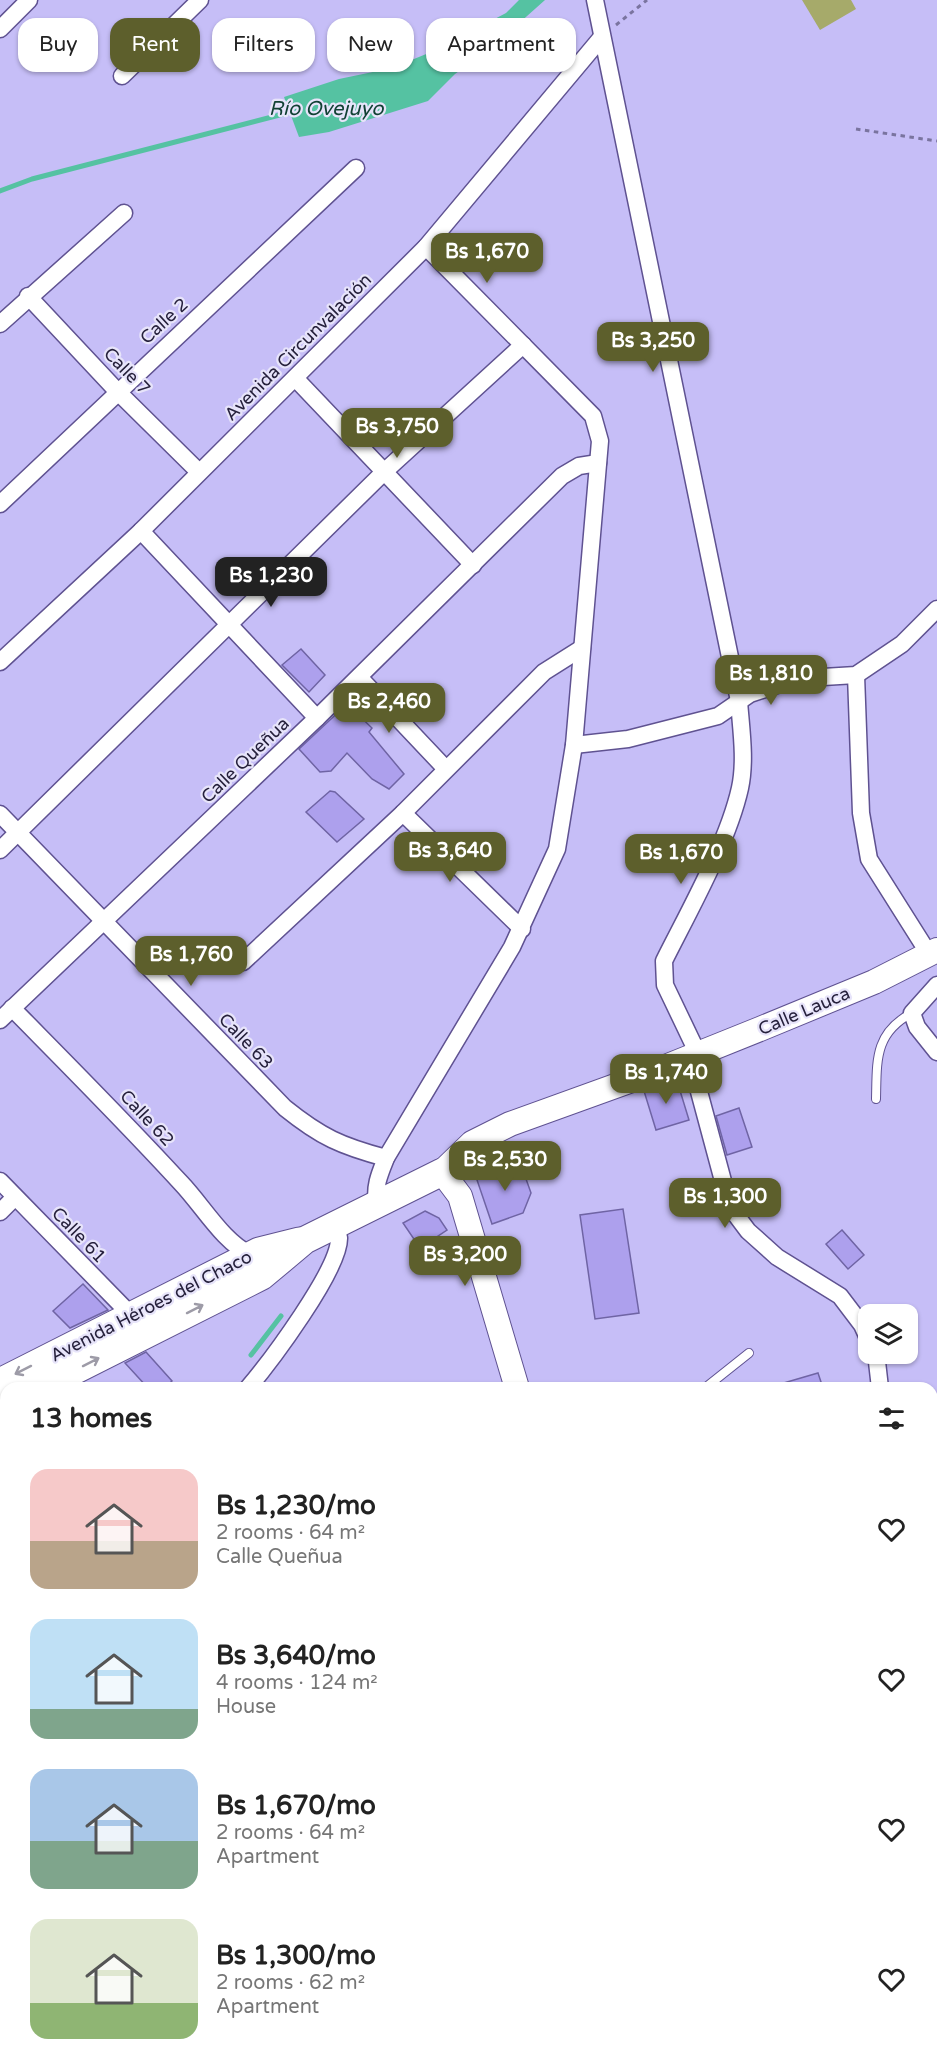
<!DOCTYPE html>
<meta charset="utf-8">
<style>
:root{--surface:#fff;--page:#f2f2f2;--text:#222;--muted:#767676;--accent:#5d5f2c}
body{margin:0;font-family:"Varela Round",sans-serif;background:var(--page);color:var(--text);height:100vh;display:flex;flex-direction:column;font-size:22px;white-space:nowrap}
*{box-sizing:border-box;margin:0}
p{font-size:20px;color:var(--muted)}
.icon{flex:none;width:33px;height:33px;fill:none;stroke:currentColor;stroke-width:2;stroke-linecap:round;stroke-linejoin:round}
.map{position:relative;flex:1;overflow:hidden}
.sheet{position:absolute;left:0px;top:1382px;width:938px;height:686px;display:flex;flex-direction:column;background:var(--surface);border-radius:18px 18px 0 0;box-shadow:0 2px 4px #0004}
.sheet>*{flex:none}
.hud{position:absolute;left:18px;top:18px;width:600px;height:54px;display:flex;gap:12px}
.fabs{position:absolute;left:858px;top:1304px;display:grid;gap:12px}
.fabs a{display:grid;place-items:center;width:60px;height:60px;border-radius:12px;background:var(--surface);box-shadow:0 2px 4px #0004;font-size:30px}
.price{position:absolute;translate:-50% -51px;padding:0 14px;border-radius:12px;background:var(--accent);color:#fff;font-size:20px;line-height:39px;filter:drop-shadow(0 2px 3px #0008)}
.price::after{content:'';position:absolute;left:50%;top:36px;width:18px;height:14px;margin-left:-9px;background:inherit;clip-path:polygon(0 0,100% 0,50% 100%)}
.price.on{background:#222;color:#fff}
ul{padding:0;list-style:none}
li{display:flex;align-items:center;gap:18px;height:150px;padding:0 30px}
li span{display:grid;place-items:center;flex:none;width:168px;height:120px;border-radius:18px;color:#555}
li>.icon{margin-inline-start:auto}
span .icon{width:72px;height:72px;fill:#fffc;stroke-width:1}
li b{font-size:26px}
h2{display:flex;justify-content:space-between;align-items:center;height:72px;padding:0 30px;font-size:26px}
.pill{padding:0 21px;border-radius:18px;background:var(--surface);box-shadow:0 2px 4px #0004;font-size:21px;line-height:54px}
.pill.on{background:var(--accent);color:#fff}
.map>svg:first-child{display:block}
</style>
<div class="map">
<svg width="937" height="2066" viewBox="0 0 937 2066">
<rect width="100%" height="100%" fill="#c6bef7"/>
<path fill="#b9afec" d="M304,2061H414L412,2066H301Z"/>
<g fill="#a6aa6a">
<path d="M802,0H851L856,9L820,30Z"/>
<path d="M6,1938V2061H112L109,2066H0V1950Z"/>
</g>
<path fill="#55c2a2" d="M519,0H545L488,51L455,74L428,101L329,132L299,137L284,97L339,79L392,68L436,50L506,13Z"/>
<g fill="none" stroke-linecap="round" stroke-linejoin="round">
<g stroke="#55c2a2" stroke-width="5">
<path d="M0,191L32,179L295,111"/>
<path d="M251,1355L281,1316"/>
<path d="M0,1584L6,1580"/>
</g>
</g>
<g fill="#ada0ed" stroke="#6f64a4" stroke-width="1.5">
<path d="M301,649L325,675L309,692L282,665Z"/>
<path d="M347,704L372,728L369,732L404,774L389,789L372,779L347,753L331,771L320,772L299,749Z"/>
<path d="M330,791L335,792L364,819L337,842L306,812Z"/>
<path d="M673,1081L678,1084L689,1120L656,1130L644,1091Z"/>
<path d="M739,1108L752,1147L727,1155L716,1116Z"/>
<path d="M520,1162L531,1193L523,1213L492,1224L476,1177Z"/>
<path d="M623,1209L639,1313L595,1319L580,1215Z"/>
<path d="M425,1211L439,1218L447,1230L420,1248L403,1223Z"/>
<path d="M842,1230L864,1255L848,1269L826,1244Z"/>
<path d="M83,1284L108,1310L70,1328L53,1311Z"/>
<path d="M146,1352L172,1381L164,1388H148L125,1363Z"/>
<path d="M818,1373L823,1388H780V1384Z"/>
</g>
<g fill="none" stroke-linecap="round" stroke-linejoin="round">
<defs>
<g id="lane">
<path d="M876,1099C877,1061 874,1033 912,1013"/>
<path d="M705,1388L749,1353"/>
<path d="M293,2066L296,2061"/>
</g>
<g id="street">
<path d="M595,0L739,701C741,729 746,760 740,788C728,842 689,911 664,961L665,985L698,1054"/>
<path d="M0,29L29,0"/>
<path d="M122,76L200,0"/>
<path d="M28,296L117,391L199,472"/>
<path d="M0,324L124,213"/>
<path d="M295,378L473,565"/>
<path d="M0,504L356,168"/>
<path d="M141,531L317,718"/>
<path d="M0,662L141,531L426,247L601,38"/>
<path d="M856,675L861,813L869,859L929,954"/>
<path d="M359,677L445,768"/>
<path d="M574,745L628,739L718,716L750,694L780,684L823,677L856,675L902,644L937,609"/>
<path d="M403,813L522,929"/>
<path d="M0,814L285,1108C321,1137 341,1146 386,1158"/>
<path d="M0,850L385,471L523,345"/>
<path d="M243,962L403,813L544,672L582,648"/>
<path d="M937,985L912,1013L917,1027L937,1052"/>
<path d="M12,1008C69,1066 126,1123 181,1183C203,1206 223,1242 251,1255"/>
<path d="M0,1020L317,718L562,476L579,466L598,463"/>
<path d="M690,1058L730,1207L748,1231L777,1257L840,1296L862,1325L868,1338"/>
<path d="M0,1181L131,1315"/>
<path d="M377,1203C374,1186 380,1173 386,1158L512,947L557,849L574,745L600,441L593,416L426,247"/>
<path d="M0,1212L15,1197"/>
<path d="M876,1353L880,1388"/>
<path d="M248,1388C270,1362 340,1269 339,1238C338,1234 337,1229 336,1225"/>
<path d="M932,1522L937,1529"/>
<path d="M932,1582L937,1578"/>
<path d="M0,1611L6,1606"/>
<path d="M0,1671L6,1678"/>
<path d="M0,1777L6,1781"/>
<path d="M760,2066L776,2061"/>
</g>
<g id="secondary">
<path d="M517,1388L460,1196L442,1172L472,1143L510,1124L643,1076L760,1029L874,982L937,950"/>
<path d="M932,2011L937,2009"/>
<path d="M932,2037L937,2046"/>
</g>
<g id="primary">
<path d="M0,1382L259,1251L299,1241"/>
<path d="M40,1388L262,1276L305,1240L442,1172"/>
<path d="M0,1407L6,1404"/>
</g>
</defs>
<use href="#lane" stroke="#5f5291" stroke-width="10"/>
<use href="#street" stroke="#5f5291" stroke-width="19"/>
<use href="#secondary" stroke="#5f5291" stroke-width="26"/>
<use href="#primary" stroke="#5f5291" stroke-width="29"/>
<g stroke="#7a749f" stroke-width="3" stroke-dasharray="4.5 4.5" stroke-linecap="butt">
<path d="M616,25L647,0"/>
<path d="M856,129L937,141"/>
<path d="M0,1936L6,1925"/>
<path d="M123,2066L126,2061"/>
</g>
<use href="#lane" stroke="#fff" stroke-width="8"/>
<use href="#street" stroke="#fff" stroke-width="16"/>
<use href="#secondary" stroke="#fff" stroke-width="24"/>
<use href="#primary" stroke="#fff" stroke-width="27"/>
</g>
<defs><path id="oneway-shaft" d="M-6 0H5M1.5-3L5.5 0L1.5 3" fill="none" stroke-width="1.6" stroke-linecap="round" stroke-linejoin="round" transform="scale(1.5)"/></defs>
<g stroke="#9d9ba7">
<use href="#oneway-shaft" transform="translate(195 1309) rotate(-27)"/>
<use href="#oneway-shaft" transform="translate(91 1362) rotate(-27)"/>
<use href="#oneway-shaft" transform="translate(23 1370) rotate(153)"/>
</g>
<g text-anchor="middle" stroke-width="4.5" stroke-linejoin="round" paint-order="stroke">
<g font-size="18" fill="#26213c" stroke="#e7e4fa">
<text transform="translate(164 321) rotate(-43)" y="6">Calle 2</text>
<text transform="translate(298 347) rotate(-45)" y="6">Avenida Circunvalación</text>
<text transform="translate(127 371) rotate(46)" y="6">Calle 7</text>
<text transform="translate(245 760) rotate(-44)" y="6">Calle Queñua</text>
<text transform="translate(804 1011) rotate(-23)" y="6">Calle Lauca</text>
<text transform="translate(246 1041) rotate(46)" y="6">Calle 63</text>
<text transform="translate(147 1118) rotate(47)" y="6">Calle 62</text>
<text transform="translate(79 1235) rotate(46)" y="6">Calle 61</text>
<text transform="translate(151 1306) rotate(-27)" y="6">Avenida Héroes del Chaco</text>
</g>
<g font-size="20" font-style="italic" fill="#114134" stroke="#e7e4fa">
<text x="326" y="115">Río Ovejuyo</text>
</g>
</g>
</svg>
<div class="fabs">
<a><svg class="icon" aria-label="layers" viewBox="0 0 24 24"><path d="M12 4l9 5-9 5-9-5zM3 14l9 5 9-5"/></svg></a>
</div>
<b class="price" style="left:487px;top:284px">Bs 1,670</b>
<b class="price" style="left:653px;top:373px">Bs 3,250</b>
<b class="price" style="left:397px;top:459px">Bs 3,750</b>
<b class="price on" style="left:271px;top:608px">Bs 1,230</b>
<b class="price" style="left:771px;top:706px">Bs 1,810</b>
<b class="price" style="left:389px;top:734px">Bs 2,460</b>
<b class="price" style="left:450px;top:883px">Bs 3,640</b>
<b class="price" style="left:681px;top:885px">Bs 1,670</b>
<b class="price" style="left:191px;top:987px">Bs 1,760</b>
<b class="price" style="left:666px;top:1105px">Bs 1,740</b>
<b class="price" style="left:505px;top:1192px">Bs 2,530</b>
<b class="price" style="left:725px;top:1229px">Bs 1,300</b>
<b class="price" style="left:465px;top:1287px">Bs 3,200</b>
<div class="hud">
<a class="pill">Buy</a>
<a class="pill on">Rent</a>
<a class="pill">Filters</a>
<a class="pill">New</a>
<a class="pill">Apartment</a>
</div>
<section class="sheet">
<h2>13 homes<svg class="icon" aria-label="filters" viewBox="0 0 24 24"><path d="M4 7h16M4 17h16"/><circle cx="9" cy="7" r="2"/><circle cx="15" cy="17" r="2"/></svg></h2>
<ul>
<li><span style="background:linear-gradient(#f6c9c9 60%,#b9a48a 0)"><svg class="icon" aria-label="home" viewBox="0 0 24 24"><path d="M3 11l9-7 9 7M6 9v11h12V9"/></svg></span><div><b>Bs 1,230/mo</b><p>2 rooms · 64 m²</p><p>Calle Queñua</p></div><svg class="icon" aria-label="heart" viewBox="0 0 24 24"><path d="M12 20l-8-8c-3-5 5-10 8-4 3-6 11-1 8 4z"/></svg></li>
<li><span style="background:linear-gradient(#bfe0f5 75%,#7fa58c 0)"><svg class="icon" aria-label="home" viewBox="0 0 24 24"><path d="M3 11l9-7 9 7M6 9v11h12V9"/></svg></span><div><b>Bs 3,640/mo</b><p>4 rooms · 124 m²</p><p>House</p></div><svg class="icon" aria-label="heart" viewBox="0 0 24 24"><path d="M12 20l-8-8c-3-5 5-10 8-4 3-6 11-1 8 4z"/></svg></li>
<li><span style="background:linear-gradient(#a9c7e8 60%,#7fa58c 0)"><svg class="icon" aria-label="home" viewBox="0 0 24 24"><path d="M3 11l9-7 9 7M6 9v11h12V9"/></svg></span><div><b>Bs 1,670/mo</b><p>2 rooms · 64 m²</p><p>Apartment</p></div><svg class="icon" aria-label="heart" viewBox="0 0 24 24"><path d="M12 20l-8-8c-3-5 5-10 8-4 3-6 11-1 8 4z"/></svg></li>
<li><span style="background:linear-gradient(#dfe7d0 70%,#8fb573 0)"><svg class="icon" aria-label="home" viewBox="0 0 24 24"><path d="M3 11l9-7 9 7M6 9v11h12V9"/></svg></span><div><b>Bs 1,300/mo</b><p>2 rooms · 62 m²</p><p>Apartment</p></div><svg class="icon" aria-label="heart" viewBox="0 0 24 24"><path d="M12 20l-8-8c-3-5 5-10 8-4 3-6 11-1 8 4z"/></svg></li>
</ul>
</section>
</div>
